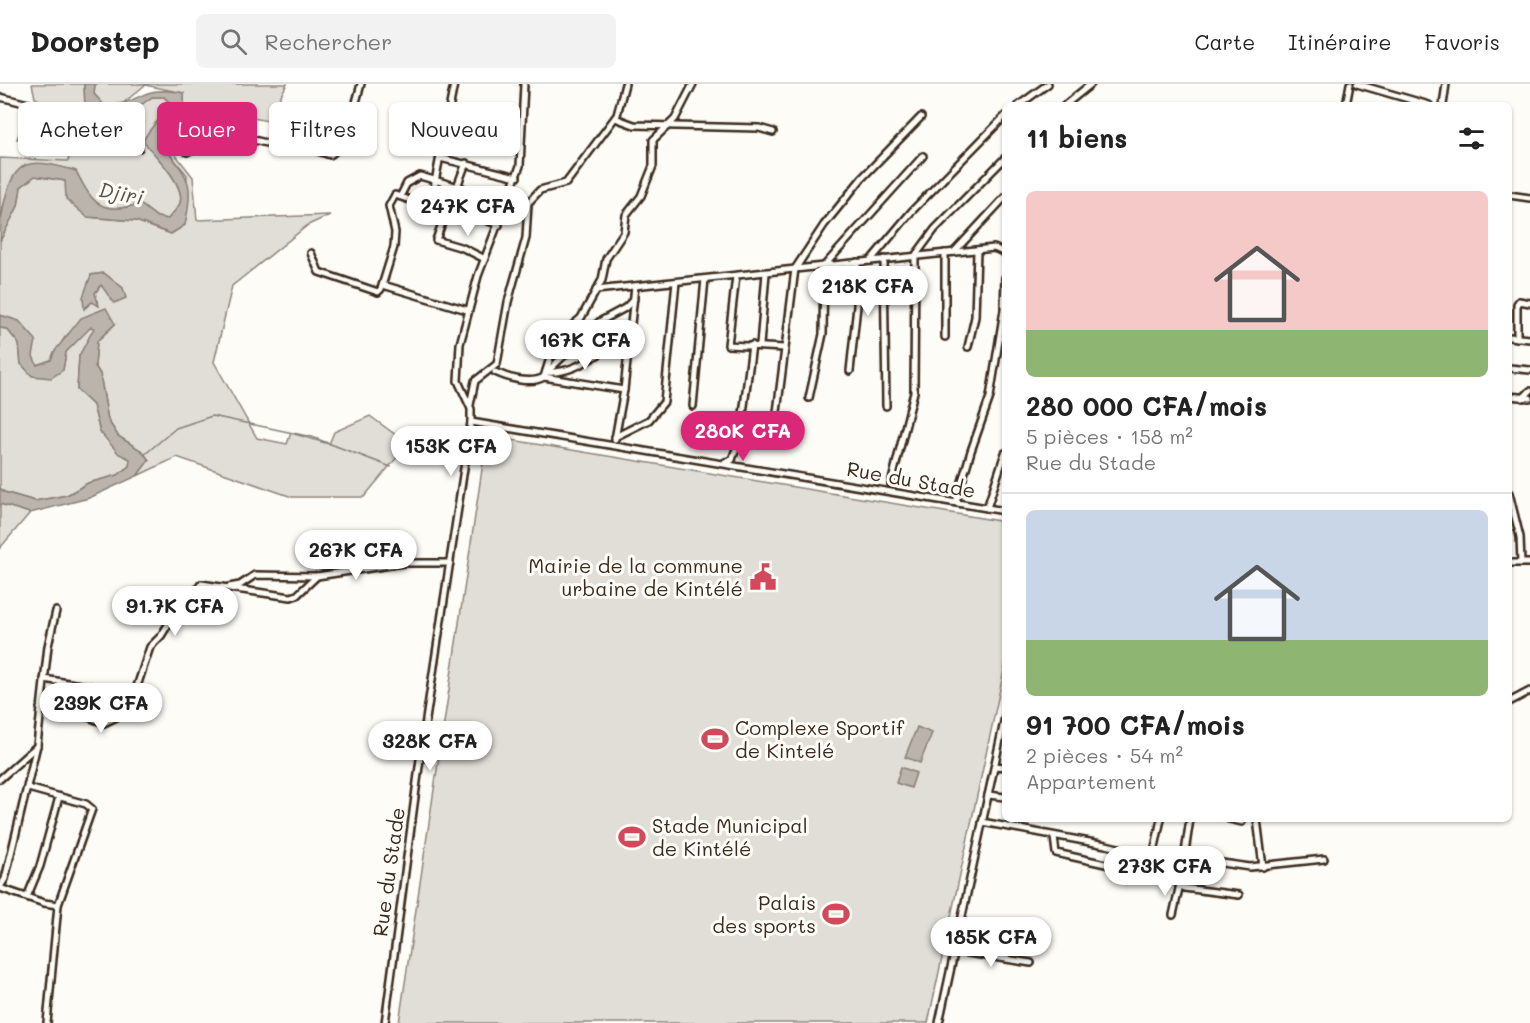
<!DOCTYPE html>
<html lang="fr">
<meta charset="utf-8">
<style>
:root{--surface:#fff;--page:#f2f2f2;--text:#222;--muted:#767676;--line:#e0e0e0;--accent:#db2777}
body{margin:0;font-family:Mali,sans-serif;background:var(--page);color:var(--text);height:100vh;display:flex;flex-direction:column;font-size:22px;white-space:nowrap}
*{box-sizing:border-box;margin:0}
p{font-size:20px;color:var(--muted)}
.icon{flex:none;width:33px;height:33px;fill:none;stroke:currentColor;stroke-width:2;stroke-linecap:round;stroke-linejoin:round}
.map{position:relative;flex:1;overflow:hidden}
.details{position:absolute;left:1002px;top:18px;width:510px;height:720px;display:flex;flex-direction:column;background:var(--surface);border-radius:9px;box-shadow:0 2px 4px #0004}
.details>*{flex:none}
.banner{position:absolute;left:18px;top:18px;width:570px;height:54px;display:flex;gap:12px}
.price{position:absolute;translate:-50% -51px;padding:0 14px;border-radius:21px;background:#fff;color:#222;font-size:20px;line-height:39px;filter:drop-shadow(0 2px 3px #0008)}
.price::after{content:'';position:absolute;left:50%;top:36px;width:18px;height:14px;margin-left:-9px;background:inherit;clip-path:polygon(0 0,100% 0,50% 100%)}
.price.current{background:var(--accent);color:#fff}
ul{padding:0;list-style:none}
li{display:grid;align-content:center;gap:12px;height:318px;padding:0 24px}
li+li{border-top:2px solid var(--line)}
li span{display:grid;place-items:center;height:186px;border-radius:9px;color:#555}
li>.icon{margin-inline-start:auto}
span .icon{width:108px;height:108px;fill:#fffc;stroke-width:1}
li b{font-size:26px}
h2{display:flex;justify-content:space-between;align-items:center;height:72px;padding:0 24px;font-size:26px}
.tag{padding:0 21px;border-radius:9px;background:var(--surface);box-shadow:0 2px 4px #0004;font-size:21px;line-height:54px}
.tag.current{background:var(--accent);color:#fff}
header{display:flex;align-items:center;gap:36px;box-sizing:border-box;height:84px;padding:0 30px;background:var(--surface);border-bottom:2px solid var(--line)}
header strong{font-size:28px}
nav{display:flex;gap:33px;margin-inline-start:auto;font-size:21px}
.search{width:420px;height:54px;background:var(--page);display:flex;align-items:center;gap:15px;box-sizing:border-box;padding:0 21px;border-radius:9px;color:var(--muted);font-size:22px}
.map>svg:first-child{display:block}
</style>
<header>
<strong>Doorstep</strong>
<div class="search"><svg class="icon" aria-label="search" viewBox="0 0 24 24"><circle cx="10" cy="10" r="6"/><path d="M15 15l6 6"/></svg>Rechercher</div>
<nav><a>Carte</a><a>Itinéraire</a><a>Favoris</a></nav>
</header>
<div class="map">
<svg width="1530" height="939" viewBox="0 0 1530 939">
<rect width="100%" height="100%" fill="#fdfcf7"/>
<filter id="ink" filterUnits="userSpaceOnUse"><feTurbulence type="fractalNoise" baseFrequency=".0167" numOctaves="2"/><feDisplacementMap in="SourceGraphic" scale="12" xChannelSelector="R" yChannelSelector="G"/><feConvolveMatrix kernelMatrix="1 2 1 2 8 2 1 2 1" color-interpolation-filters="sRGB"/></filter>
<g filter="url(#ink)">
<g fill="#e1ded7" stroke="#8e847a" stroke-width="1.5" fill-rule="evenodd">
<path d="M32,0H84L85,23L121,35L152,13H164L171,21C162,34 150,42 143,57C154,70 186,101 180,119C178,124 172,130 168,135L157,133L140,120C101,131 93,121 76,87L52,81H27L8,106L0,134V74L68,77L80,35L35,14Z"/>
<path d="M95,0H287L267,37L196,22L164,56L193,93L197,136L330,131L308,141L232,202L214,278L257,354L287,360L291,349L329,360L334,348L370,332L408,360L364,413H292L177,373L137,392L149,376L142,367L118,352L108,336L100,290L95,282L97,257L115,240L78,241L65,253L51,276L36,281L19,237L0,231V157L18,122L21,103L35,92L65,97L87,133L136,137L171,150L185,141L187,91L161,59L163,47L184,26V9L145,1L121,21L105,22L94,10ZM104,189L123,204L101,200L95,209L98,221L93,217L85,224L91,191Z"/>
<path d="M91,242L95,244L79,272L77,306L93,321L100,348L131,375L129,382L118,391L88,399L67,411L35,417L4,408L0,404V244L7,245L19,260L21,280L63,286L66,268Z"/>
<path d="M487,352L1005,438V582L928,939H399Z"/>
<path d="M0,420L30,429L0,464Z"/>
</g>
<g fill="#bbb4ad" stroke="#887d74" stroke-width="1.5">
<path d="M84,0H95L94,10L105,22C143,20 139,0 184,9V26L163,47L161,59C188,94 195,95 185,141L171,150L136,137L87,133L66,115L65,97L35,92L21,103L18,122L0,157C0,138 5,89 26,81C41,76 61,83 76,87C93,121 101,131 140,120L157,133L168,135C172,130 178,124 180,119C186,101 154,70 143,57C150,42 162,34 171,20L164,13H152L121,35L94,33L85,23Z"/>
<path d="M29,26L64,35L55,62L17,55Z"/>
<path d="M104,189L123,204L126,214L114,219L101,201L95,209L99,222L92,218L84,225L83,213L91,191Z"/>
<path d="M106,224L115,240L97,257L95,282L100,290L108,336L118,352L142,367L149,376L137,392L89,414L30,429L0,420V404L4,408L35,417L67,411L88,399L118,391L129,382L130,375L119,370L100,348L93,321L77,306L79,272L94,244L91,243L66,268L63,286L51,294L32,292L21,280L19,260L7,245L0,244V231L19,237L36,256L33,272L37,281L51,276L54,268L81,234Z"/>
<path d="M917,643L932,649L920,679L905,673Z"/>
<path d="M901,683L916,689L911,704L896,699Z"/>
</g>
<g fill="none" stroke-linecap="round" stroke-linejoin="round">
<path stroke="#887d74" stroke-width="1.5" d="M144,371L176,344L212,332L312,353L391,383"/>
<defs>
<g id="minor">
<path d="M1357,0L1429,21"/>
<path d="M0,13L45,24L139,64"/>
<path d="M1019,21L1048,0"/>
<path d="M1065,21L1091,0"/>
<path d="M1346,21L1350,0"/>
<path d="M1443,21L1446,0"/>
<path d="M615,34L634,41L759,44L773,48"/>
<path d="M187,68L208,58L220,60L250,55L266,59L286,56L330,71C346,62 356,18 361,0"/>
<path d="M440,74L517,93"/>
<path d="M401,111L407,99L420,92L462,104L458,100L466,79"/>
<path d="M1509,111L1530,114"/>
<path d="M432,123L435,98L454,0"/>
<path d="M446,128L436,156L463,164L485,175"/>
<path d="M954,168L1005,113"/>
<path d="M311,169L319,188L378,208L381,205L394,163L395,148L389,122L395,111L446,128L481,134L499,141"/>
<path d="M884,175L886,322"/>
<path d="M870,177L912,127L1005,32"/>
<path d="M736,192L728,261L785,264"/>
<path d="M383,201L467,226"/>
<path d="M596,206L994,164L1005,169"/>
<path d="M945,253V169"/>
<path d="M1509,253L1530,255"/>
<path d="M1517,254V220L1519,217L1530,219"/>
<path d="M760,261L766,189"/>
<path d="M968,263L975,233L977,166"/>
<path d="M1509,284L1530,286"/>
<path d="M548,287L599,238L625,224L634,215"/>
<path d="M850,287L857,222V178"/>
<path d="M495,288C508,294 530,301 544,293L556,255L581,234L602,196L606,175L624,148L626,131L641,112L653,82V56L675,35L693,0"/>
<path d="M546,288C578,291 601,264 629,255"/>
<path d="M544,293L624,306"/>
<path d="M1509,312L1530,314"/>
<path d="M809,314L823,250L824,182L923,72"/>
<path d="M1523,314L1530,307"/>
<path d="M470,321L475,297L497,280L508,218L526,154L528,119L540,106L566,99L617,31L625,0"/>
<path d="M693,322L705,195"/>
<path d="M777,328L795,185L824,141L862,94L921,33"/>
<path d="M471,338L1005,427"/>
<path d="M615,353L649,336L664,318L676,198"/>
<path d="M615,355L624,306L635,202"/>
<path d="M725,378L732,376L740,353L752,261"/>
<path d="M891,400L914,308L915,172L935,145L1005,74"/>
<path d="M1509,409L1520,453L1521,479"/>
<path d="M956,418L971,367L990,313L1004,226L1005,194"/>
<path d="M987,424L1005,369"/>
<path d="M1509,479H1530"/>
<path d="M229,503L240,501L255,491L317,492L404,479H450"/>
<path d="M44,595L135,610"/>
<path d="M1509,618L1530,607"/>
<path d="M40,624L84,631L104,639L129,627L150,563L161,552L174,531L187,520L201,500L291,513L297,511L317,492"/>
<path d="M995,682L1005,683"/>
<path d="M0,695L37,662"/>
<path d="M28,704L86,720L92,725L58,821L47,939"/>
<path d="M988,711L1005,713"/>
<path d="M1229,735L1242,738"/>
<path d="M1257,735L1263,783"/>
<path d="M982,738L1106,761L1164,775H1194L1250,783L1324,775"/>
<path d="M1054,753L1056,769L1173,795L1184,804L1239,811"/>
<path d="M1153,773L1161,735"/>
<path d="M1184,775L1190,735"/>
<path d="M0,803L5,795L37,661L48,562L56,527"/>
<path d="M0,804L44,819L58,821"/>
<path d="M27,813L40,782L59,713"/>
<path d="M1173,831L1180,800"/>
<path d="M955,867L1031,879"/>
<path d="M385,939L420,675L471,338V325L458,297L460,260L478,192L520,82L524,0"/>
<path d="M939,939L1005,633"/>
</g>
</defs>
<use href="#minor" stroke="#3b2a1e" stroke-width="10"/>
<use href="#minor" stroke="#fdfcf7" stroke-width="5"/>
</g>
</g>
<defs>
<symbol id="civic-bare" viewBox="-9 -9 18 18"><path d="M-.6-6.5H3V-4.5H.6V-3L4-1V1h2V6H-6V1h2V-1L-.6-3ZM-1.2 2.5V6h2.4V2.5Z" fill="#d1495b" stroke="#fdfcf7" stroke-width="2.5" paint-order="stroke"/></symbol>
<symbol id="stadium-bare" viewBox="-9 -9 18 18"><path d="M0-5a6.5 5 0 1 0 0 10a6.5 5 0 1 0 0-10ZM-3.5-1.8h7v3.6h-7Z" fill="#d1495b" stroke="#fdfcf7" stroke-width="2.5" paint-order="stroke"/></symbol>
</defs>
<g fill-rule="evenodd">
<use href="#civic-bare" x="744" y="474" width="38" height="38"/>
<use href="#stadium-bare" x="696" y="636" width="38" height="38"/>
<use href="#stadium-bare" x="613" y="734" width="38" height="38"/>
<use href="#stadium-bare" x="817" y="811" width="38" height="38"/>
</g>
<g text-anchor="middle" stroke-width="6" stroke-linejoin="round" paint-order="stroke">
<g font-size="20" fill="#3b2a1e" stroke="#fdfcf7">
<text transform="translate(911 396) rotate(10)" y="7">Rue du Stade</text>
<text transform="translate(389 788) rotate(-82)" y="7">Rue du Stade</text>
</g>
<g font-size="20" fill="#3b2a1e" stroke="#fdfcf7" text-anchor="end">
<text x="743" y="489">Mairie de la commune<tspan x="743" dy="23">urbaine de Kintélé</tspan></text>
<text x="735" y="651" text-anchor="start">Complexe Sportif<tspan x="735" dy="23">de Kintelé</tspan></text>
<text x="652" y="749" text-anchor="start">Stade Municipal<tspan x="652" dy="23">de Kintélé</tspan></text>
<text x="816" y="826">Palais<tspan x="816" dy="23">des sports</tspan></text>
</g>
<g font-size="21" font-style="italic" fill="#615349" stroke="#fdfcf7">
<text transform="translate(121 110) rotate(11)" y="7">Djiri</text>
</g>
</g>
</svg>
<b class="price" style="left:468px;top:153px">247K CFA</b>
<b class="price" style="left:868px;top:233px">218K CFA</b>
<b class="price" style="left:585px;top:287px">167K CFA</b>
<b class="price current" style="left:743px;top:378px">280K CFA</b>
<b class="price" style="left:451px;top:393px">153K CFA</b>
<b class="price" style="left:356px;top:497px">267K CFA</b>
<b class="price" style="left:175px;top:553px">91.7K CFA</b>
<b class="price" style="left:101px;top:650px">239K CFA</b>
<b class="price" style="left:430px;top:688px">328K CFA</b>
<b class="price" style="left:1165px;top:813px">273K CFA</b>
<b class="price" style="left:991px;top:884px">185K CFA</b>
<div class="banner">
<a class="tag">Acheter</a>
<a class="tag current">Louer</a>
<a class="tag">Filtres</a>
<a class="tag">Nouveau</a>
</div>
<section class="details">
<h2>11 biens<svg class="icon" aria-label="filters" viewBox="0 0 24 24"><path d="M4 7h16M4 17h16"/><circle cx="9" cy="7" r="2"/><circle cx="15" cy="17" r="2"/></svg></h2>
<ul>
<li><span style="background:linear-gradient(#f6c9c9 75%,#8fb573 0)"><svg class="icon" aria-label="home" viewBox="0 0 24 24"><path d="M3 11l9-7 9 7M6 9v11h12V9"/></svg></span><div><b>280 000 CFA/mois</b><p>5 pièces · 158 m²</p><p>Rue du Stade</p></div></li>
<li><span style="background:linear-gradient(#c9d6e8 70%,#8fb573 0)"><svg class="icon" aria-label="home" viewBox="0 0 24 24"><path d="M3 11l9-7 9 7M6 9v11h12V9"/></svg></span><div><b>91 700 CFA/mois</b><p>2 pièces · 54 m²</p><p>Appartement</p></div></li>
</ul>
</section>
</div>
